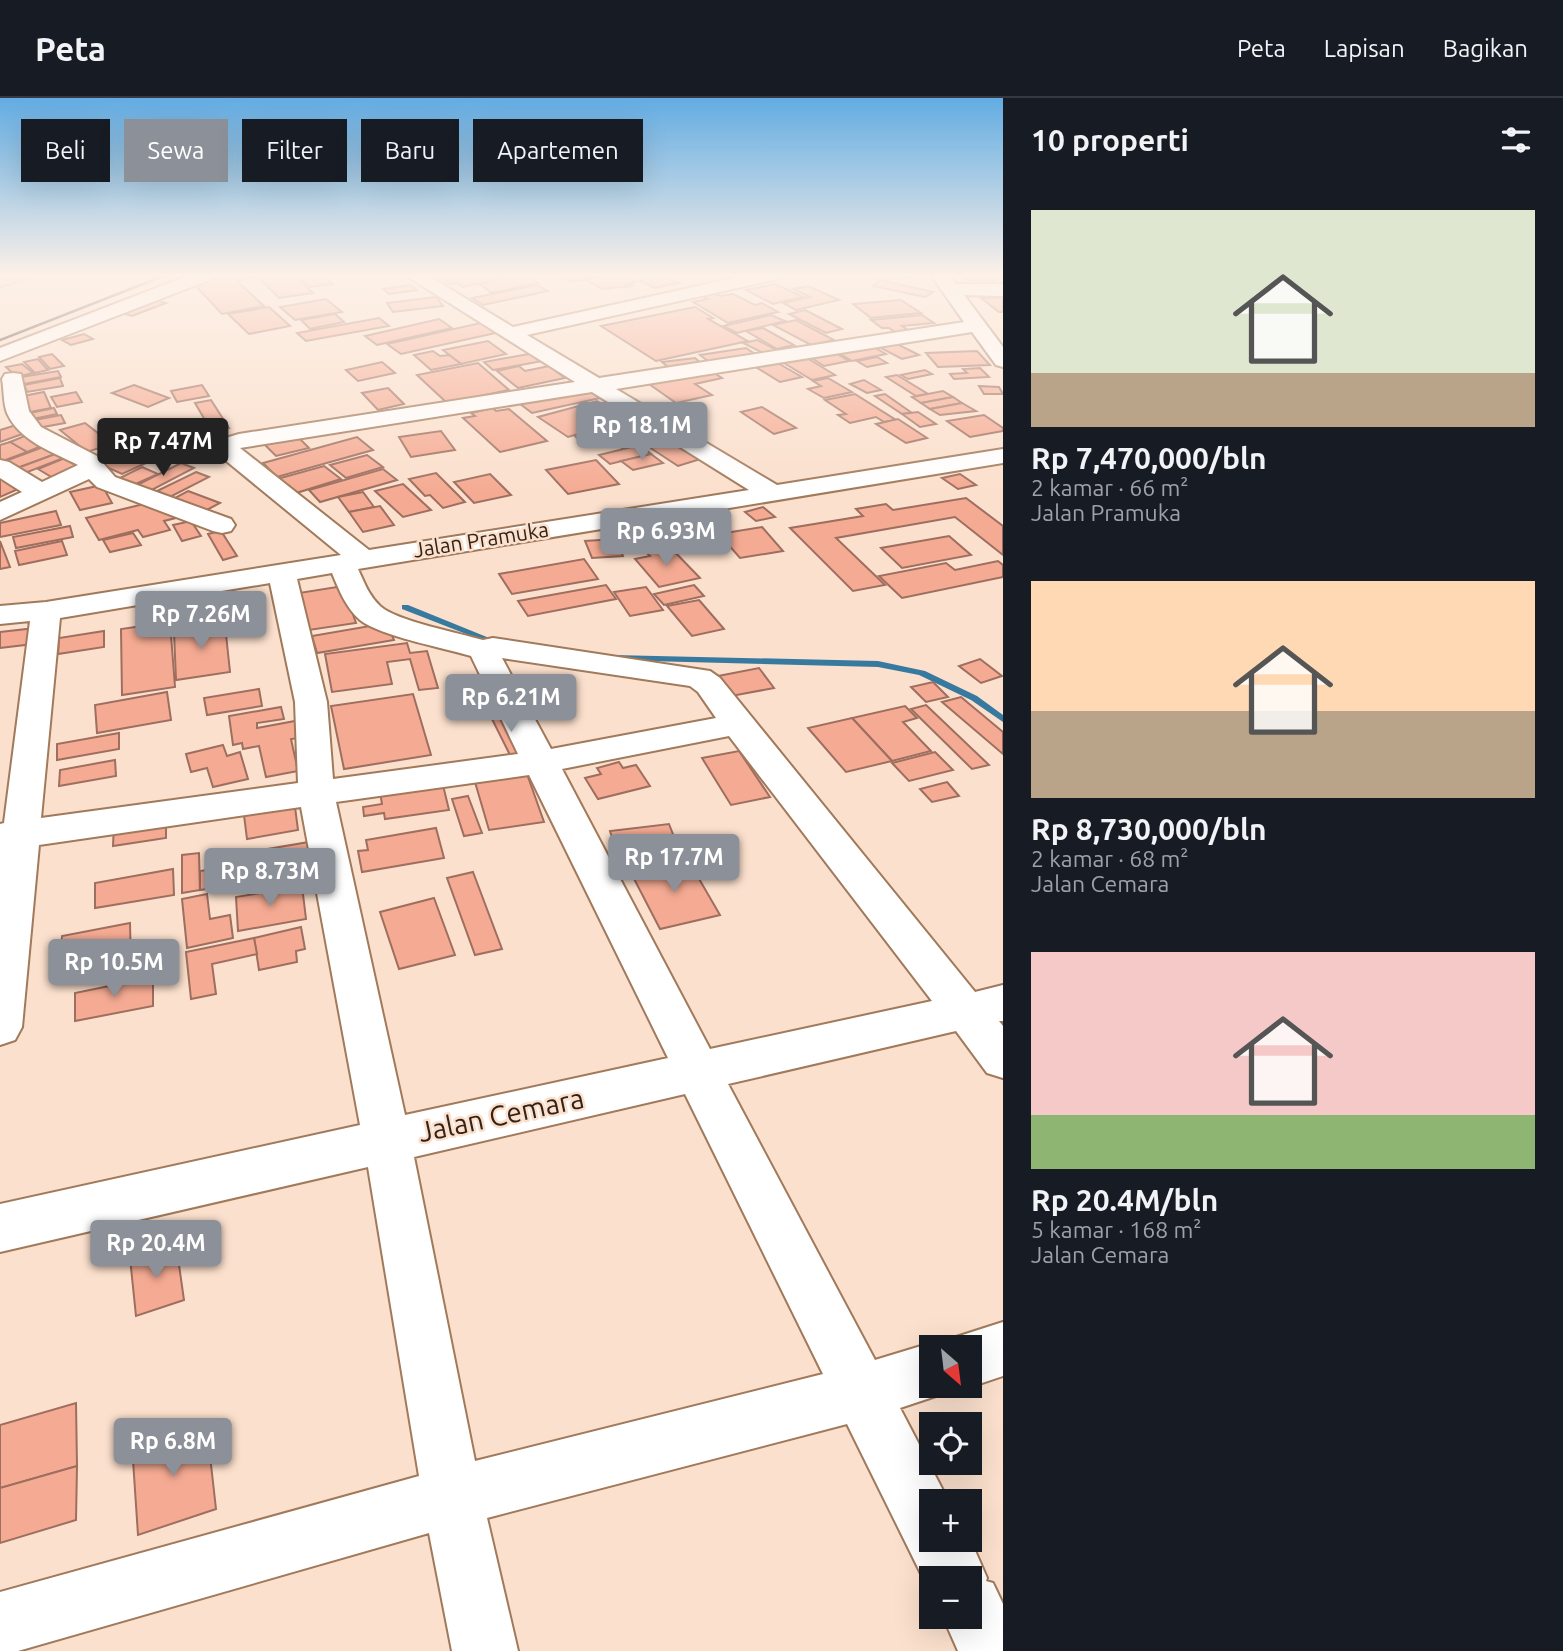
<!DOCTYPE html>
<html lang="id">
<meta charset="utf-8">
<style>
:root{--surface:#171b24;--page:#20242c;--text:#f1f3f6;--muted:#9ea1a6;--line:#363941;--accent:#8c9099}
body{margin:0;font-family:Ubuntu,sans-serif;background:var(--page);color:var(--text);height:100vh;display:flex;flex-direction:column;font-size:26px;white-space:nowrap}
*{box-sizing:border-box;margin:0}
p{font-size:23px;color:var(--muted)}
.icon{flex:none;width:38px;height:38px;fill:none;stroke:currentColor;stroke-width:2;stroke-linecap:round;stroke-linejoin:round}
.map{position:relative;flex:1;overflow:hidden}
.side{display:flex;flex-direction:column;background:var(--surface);width:560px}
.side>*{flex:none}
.guide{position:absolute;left:21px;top:21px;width:665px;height:63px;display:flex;gap:14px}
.needle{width:46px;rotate:152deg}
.tools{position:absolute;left:919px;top:1237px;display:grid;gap:14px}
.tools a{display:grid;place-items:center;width:63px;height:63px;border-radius:0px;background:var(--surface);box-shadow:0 7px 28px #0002;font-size:35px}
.price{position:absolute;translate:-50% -60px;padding:0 16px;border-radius:7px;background:var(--accent);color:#fff;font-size:23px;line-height:46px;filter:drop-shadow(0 2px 4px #0008)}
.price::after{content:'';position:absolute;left:50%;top:42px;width:21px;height:16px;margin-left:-10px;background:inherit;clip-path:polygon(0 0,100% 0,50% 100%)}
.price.on{background:#222;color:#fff}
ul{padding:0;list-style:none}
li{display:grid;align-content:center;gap:14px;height:371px;padding:0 28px}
li span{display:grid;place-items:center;height:217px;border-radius:0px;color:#555}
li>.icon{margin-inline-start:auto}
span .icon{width:126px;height:126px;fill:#fffc;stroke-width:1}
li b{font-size:30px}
h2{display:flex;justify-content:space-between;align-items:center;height:84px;padding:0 28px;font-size:30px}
.tag{padding:0 24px;border-radius:0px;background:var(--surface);box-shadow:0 7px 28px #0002;font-size:24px;line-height:63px}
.tag.on{background:var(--accent);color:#fff}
header{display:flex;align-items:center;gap:42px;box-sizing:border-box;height:98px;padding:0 35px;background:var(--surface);border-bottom:2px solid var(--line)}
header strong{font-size:33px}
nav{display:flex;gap:38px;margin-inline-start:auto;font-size:24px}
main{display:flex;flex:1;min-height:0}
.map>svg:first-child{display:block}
</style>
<header>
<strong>Peta</strong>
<nav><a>Peta</a><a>Lapisan</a><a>Bagikan</a></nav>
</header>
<main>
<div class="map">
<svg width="1003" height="1553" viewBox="0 0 1003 1553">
<rect width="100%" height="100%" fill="#fbe0cd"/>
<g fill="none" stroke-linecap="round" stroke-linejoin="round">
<g fill="#387a9f" fill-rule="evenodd">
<path d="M402,507H408L504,546L503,548H497L402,511Z"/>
<path d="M613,557L878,563L925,573L977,598L1003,617V624L971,602L919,577L878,569L610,562L609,560Z"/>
</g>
</g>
<g fill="#f5ab93" stroke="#9e6e5f" stroke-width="2">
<path d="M226,177H253L256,179L237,183L264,208L222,216L192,184Z"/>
<path d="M256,177H294L313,195L279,200Z"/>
<path d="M296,177H323L333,186L310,189Z"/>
<path d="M435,177H513L515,178L463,189L457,185L450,186Z"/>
<path d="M526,177L539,185L492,195L479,186Z"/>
<path d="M575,177H606L571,184L564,179Z"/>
<path d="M610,177H622L636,184L628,186L633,188L602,191L586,182Z"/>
<path d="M663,177L679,185L654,190L640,183L647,181L643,179Z"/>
<path d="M873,177H906L910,180L878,182Z"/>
<path d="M963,177H993L997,183L966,182Z"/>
<path d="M881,182L933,194L925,199L873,188Z"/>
<path d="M775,186L803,199L773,206L746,192Z"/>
<path d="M411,187L417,192L389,196L383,191Z"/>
<path d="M537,187L548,193L483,207L472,200Z"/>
<path d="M808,188L839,202L796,212L783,205L810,199L793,191Z"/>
<path d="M712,194L720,198L733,196L755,207L762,205L778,214L728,225L693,204L708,201L699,197Z"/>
<path d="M436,199L443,208L393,214L387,205Z"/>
<path d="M1003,199V214H999L981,200Z"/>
<path d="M149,200L166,205L132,218L116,213Z"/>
<path d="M326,201L342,214L295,222L280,209Z"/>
<path d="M901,202L921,215L871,220L853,206Z"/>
<path d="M269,209L290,228L249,236L228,216Z"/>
<path d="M695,209L713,220L708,221L748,243L656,263L601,228Z"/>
<path d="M805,212L842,231L826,235L789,216Z"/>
<path d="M335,216L344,224L310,231L301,222Z"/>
<path d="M771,217L785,223L737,235L723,228Z"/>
<path d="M922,217L934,225L902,228L908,232L895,234L889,230H882L871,222Z"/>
<path d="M379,220L389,228L306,243L297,235Z"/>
<path d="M439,221L452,230L377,247L365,238Z"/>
<path d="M796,222L834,242L811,247L773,227Z"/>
<path d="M485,224L500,234L401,256L387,246Z"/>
<path d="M763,230L794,247L777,251L746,233Z"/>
<path d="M84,236L93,241L71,247L62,242Z"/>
<path d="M757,242L777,252L763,255L743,245Z"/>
<path d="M488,243L506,256L461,266L443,252Z"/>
<path d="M895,245L919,257L902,261L879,249Z"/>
<path d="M868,246L886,256L852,263L834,252Z"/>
<path d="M746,250L755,256L709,264L700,257Z"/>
<path d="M433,253L440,258L449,257L461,266L431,272L414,257Z"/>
<path d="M832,253L849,263L824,268L807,257Z"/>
<path d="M977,253L990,267L938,269L926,255Z"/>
<path d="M534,255L543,263L493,272L484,264Z"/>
<path d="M52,256L64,268L50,271L39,259Z"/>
<path d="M802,257L835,277L812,282L779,262Z"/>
<path d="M877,259L887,265L867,269L857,263Z"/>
<path d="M695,260L702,266L669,270L662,264Z"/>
<path d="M38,261L48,272L35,275L24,264Z"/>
<path d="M382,264L395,275L358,283L346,272Z"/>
<path d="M776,264L802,279L780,284L754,268Z"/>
<path d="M478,265L509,292L447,305L417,277Z"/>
<path d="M22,266L33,275L17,279L6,269Z"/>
<path d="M519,268L525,273L549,268L565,280L518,290L497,273Z"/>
<path d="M980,270L989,279L954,281L950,276L967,275L963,271Z"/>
<path d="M925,272L932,276L908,281L901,277Z"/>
<path d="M58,273L61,279L24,286L21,279Z"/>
<path d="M711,273L722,280L695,286L712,297L676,305L649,286Z"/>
<path d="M897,277L928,296L916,298L886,279Z"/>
<path d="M60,280L63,288L27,294L24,287Z"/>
<path d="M828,280L852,294L824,300L808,291L821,288L813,283Z"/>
<path d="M864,282L881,292L867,295L850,286Z"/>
<path d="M134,287L169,300L148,309L112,295Z"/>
<path d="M202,287L209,298L177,304L171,293Z"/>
<path d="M979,288L999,289L1003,296H984Z"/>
<path d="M388,290L404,306L378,312L362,295Z"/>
<path d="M586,290L600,300L532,315L515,302Z"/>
<path d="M943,293L953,299L921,305L912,299Z"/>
<path d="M44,294L51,310L25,315L18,299Z"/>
<path d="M76,294L82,304L57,309L51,299Z"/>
<path d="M855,296L896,322L884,324L876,319L850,325L838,317L846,316L825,302Z"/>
<path d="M885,296L912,315L902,316L875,298Z"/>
<path d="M953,299L962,305L930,311L921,305Z"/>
<path d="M211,302L229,330L212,334L195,305Z"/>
<path d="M597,303L621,319L596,325L603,329L568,339L538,319Z"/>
<path d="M962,305L976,313L940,317L930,311Z"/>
<path d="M762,309L796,330L774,336L741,314Z"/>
<path d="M54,310L57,316L28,322L25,316Z"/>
<path d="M493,310L496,313L509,311L547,343L500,354L463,320L475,318L471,315Z"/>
<path d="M918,314L936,326L920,329L902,316Z"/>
<path d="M61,317L65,325L32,331L29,323Z"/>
<path d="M984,317L1003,330V333L970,339L947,323Z"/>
<path d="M898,321L927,340L906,345L876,326Z"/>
<path d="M646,323L704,360L678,368L620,330Z"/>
<path d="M85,325L112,346L87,354L60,332Z"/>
<path d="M16,327L28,334L0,344V332Z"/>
<path d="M616,329L640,347L623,351L613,343L589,349L576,339Z"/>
<path d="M441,333L455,352L411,359L399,339Z"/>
<path d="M182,334L218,342L195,358L158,349Z"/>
<path d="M27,337L44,347L27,354L10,344Z"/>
<path d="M296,337L309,350L276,358L263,345Z"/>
<path d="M357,339L373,352L277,379L263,365Z"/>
<path d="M10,344L27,354L0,364V347Z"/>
<path d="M127,347L157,360L122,376L93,363Z"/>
<path d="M640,347L651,356L610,366L599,357Z"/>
<path d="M46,348L58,355L12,372L0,365Z"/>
<path d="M58,355L66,359L20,377L12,372Z"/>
<path d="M651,356L663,365L633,372L621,363Z"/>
<path d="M367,357L383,369L346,380L330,367Z"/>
<path d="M65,360L81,369L53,380L38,371Z"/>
<path d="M596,362L619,386L568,396L546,372Z"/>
<path d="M181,365L194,370L146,395L133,389Z"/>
<path d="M324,368L341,381L293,396L277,381Z"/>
<path d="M142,369L158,376L129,389L114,383Z"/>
<path d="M383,371L397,382L320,404L309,392Z"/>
<path d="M196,374L209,379L170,399L157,393Z"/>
<path d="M436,375L465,404L443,410L430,397L425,398L409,381Z"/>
<path d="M490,376L511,397L474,405L454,384Z"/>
<path d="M960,376L976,387L958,391L942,380Z"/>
<path d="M7,379L25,388L0,399V382Z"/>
<path d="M403,386L431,412L403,419L375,393Z"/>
<path d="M102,387L112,405L80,412L70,394Z"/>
<path d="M188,393L220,405L203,414L171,402Z"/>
<path d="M363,394L374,409L349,414L338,399Z"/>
<path d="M966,400L1003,428V457L955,419L836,440L885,487L853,493L790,430L863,418L856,411L886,406L893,412Z"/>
<path d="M152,404L188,417L164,423L170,432L143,439L138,432L99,442L86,420Z"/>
<path d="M380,408L394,427L363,434L349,414Z"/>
<path d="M763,409L775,419L756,423L745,414Z"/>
<path d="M56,413L61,427L0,439V425Z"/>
<path d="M191,423L201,438L182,443L173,427Z"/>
<path d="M70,428L73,439L16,450L13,439Z"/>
<path d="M762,429L783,453L740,460L719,436Z"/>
<path d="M221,433L237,458L223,462L208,436Z"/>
<path d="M133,435L141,447L110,454L103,442Z"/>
<path d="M949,438L971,457L902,470L881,450Z"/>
<path d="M616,441L623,458L592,460L585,443Z"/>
<path d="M0,443L10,469L0,471Z"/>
<path d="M62,443L67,457L19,467L15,453Z"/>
<path d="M670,449L700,480L659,489L635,461L650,458L646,454Z"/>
<path d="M584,461L598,481L512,496L499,476Z"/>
<path d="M998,463L1003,467V479L902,500L879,478L946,465L955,472Z"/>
<path d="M606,487L616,501L528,518L518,503Z"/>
<path d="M694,487L704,498L664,507L654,496Z"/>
<path d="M343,488L356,525L309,532L299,495Z"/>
<path d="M646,489L663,512L630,518L614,494Z"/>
<path d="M699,502L724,531L692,538L667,508Z"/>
<path d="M208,520V529L225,527L230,574L176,582L174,534L189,532L188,523Z"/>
<path d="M170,524L175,589L122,597L121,531Z"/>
<path d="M387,525L394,542L317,555L312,538Z"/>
<path d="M36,530L33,546L0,550V534Z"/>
<path d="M104,533V549L58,556L59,540Z"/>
<path d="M407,545L410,555L427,553L438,590L419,592L410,561L387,564L392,586L332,594L325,556Z"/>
<path d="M980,561L1002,578L981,585L959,568Z"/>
<path d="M759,570L774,590L726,599L713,579Z"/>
<path d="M933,584L948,599L926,604L911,589Z"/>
<path d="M259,591L262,608L207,617L204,600Z"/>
<path d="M167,594L171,622L97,635L95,607Z"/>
<path d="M413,596L431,657L344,671L331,608Z"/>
<path d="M961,599L1003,634V656L942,604Z"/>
<path d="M926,607L989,667L972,671L911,611Z"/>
<path d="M905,608L917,620L903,624L931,653L892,663L852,620Z"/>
<path d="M281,609L284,621L257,625V630L295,623L299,640L291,641L298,673L266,679L259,648L243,651L242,645L233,647L229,618Z"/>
<path d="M509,611L533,657L512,661L489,615Z"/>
<path d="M852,620L892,663L846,674L808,630Z"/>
<path d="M119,635V651L57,662V646Z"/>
<path d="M223,647L227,658L240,654L248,681L213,689L207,670L191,674L186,656Z"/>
<path d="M739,653L770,699L731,707L702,660Z"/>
<path d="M935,654L953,672L909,683L892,665Z"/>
<path d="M115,662L116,678L59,688L60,672Z"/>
<path d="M619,664L623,670L636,667L650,688L598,701L585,680L601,676L597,670Z"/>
<path d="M527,676L544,724L489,732L475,684Z"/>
<path d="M441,679L449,712L385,721L384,715L364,718L363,709L382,706L379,688Z"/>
<path d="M947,684L959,698L932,704L920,691Z"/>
<path d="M468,698L482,735L464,738L452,701Z"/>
<path d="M295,709L298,732L247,741L244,717Z"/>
<path d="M166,720V740L113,748L114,726Z"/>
<path d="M669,726L676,744L616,751L610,733Z"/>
<path d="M436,730L444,760L362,774L358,753L368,752L366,742Z"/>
<path d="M309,744L312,774L245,785L244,755Z"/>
<path d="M199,755L200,792L182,795V757Z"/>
<path d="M687,760L720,817L660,831L630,773Z"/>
<path d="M244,766L245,785L200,792V773Z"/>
<path d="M173,771L174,797L95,810V785Z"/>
<path d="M473,774L502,851L475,857L447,780Z"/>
<path d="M302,788L306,821L238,833L236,799Z"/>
<path d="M207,796L210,821L230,817L233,840L187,850L182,801Z"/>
<path d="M434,800L455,857L399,871L380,814Z"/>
<path d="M130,825L131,870L66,884L67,856L61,857L62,838Z"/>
<path d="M301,829L305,851L296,853L297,864L259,872L254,840Z"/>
<path d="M254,840L257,856L212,866L216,896L191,901L186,854Z"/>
<path d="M153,879V908L75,923V895Z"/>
<path d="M176,1146L184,1202L136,1218L130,1160Z"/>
<path d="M76,1305L77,1368L0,1390V1327Z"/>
<path d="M206,1322L216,1411L138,1437L132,1347Z"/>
<path d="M77,1368L76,1422L0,1445V1390Z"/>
</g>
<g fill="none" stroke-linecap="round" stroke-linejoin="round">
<defs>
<g id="minor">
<path d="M190,177H215L212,181L0,263V250Z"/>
<path d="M405,177H427L513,229L748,177H782L773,182L527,237L599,280L964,224L931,177H949L956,186H1003V198L964,197L1003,249V269L996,267L972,234L616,291L777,387L1003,351V365L358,471C364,484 369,498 380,508C396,523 459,535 483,542L493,540L710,573L720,580L975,894L1003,887V923H999L1003,928V980L987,975L956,933L728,986L875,1262L931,1245L941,1250H931V1288H953L951,1293L900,1310L949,1404H931V1442L970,1441L987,1480L986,1483L993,1485L1003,1506V1553H958L943,1519H970V1480H931V1496L847,1326L487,1420L518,1553H452L429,1435L18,1553H0V1494L419,1378L368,1069L0,1154V1106L360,1027L301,709L39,747L22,929L15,942L0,947V726L4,725L30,523L0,526V508L46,504L341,457L219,357L215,352L219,342L239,336L575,284ZM592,294L749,392L369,452L240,350ZM332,475C339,492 346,510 360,522C380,538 444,550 471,558L518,656L333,681L327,604L297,481ZM270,485L295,604L298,685L41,720L60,520ZM502,560L690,588L698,594L716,620L551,651ZM729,638L932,903L710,951L562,671ZM529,677L668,960L405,1017L336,704ZM685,996L823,1276L475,1363L414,1059Z"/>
<path d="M13,275L21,276L29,313L41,329L97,358L115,379L231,421L235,427L231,433L222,435L213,433L97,389L89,381L0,422V404L22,394L0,380V362L9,364L42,384L78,367C53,354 19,343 7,315C3,305 4,291 2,281L5,276Z"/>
<path d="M1003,1224V1278L970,1289L969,1288L970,1250H947L950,1241Z"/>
</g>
<path id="highway" d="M0,177H29L26,181L0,188Z"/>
</defs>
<use href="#minor" stroke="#a1795b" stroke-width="4"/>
<use href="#highway" stroke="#b28e74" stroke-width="4"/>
<use href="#minor" fill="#fff" fill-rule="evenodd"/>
<use href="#highway" fill="#f6c8a6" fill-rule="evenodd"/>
<path stroke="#4c3a2d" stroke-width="2.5" d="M0,242L166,177"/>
</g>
<linearGradient id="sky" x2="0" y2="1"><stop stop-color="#62ace2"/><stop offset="0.45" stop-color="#fdf1e8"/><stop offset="1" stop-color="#fdf1e8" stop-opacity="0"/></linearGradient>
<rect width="1003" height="394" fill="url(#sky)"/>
<g text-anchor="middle" stroke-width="5" stroke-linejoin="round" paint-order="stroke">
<g font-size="21" fill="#332316" stroke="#fbe0cd">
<text transform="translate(481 442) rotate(-9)" y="7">Jalan Pramuka</text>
</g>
<g font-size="28" fill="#332316" stroke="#fbe0cd">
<text transform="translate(501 1017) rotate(-12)" y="10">Jalan Cemara</text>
</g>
</g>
</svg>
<div class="tools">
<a><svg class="needle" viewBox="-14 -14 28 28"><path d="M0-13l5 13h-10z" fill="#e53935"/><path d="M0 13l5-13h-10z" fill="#9ea1a6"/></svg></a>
<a><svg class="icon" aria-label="locate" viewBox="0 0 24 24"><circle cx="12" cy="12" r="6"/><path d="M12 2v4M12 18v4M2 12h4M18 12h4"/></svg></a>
<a>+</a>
<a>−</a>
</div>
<b class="price" style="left:642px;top:364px">Rp 18.1M</b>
<b class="price on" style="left:163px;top:380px">Rp 7.47M</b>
<b class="price" style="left:666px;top:470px">Rp 6.93M</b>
<b class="price" style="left:201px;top:553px">Rp 7.26M</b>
<b class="price" style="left:511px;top:636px">Rp 6.21M</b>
<b class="price" style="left:674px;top:796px">Rp 17.7M</b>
<b class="price" style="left:270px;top:810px">Rp 8.73M</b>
<b class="price" style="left:114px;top:901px">Rp 10.5M</b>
<b class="price" style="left:156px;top:1182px">Rp 20.4M</b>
<b class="price" style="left:173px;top:1380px">Rp 6.8M</b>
<div class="guide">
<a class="tag">Beli</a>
<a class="tag on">Sewa</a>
<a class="tag">Filter</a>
<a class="tag">Baru</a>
<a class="tag">Apartemen</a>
</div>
</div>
<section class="side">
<h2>10 properti<svg class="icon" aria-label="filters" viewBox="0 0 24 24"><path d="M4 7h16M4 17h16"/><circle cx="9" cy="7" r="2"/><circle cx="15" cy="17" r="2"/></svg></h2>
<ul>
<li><span style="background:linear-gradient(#dfe7d0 75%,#b9a48a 0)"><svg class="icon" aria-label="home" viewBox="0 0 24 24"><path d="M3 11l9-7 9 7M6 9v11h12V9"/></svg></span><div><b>Rp 7,470,000/bln</b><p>2 kamar · 66 m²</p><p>Jalan Pramuka</p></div></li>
<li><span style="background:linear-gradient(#ffd9b3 60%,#b9a48a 0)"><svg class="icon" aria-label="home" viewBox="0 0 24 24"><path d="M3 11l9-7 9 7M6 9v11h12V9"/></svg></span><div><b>Rp 8,730,000/bln</b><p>2 kamar · 68 m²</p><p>Jalan Cemara</p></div></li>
<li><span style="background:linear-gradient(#f6c9c9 75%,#8fb573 0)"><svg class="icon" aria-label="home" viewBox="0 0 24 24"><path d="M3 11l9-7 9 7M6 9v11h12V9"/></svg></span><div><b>Rp 20.4M/bln</b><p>5 kamar · 168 m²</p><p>Jalan Cemara</p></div></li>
</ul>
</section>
</main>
